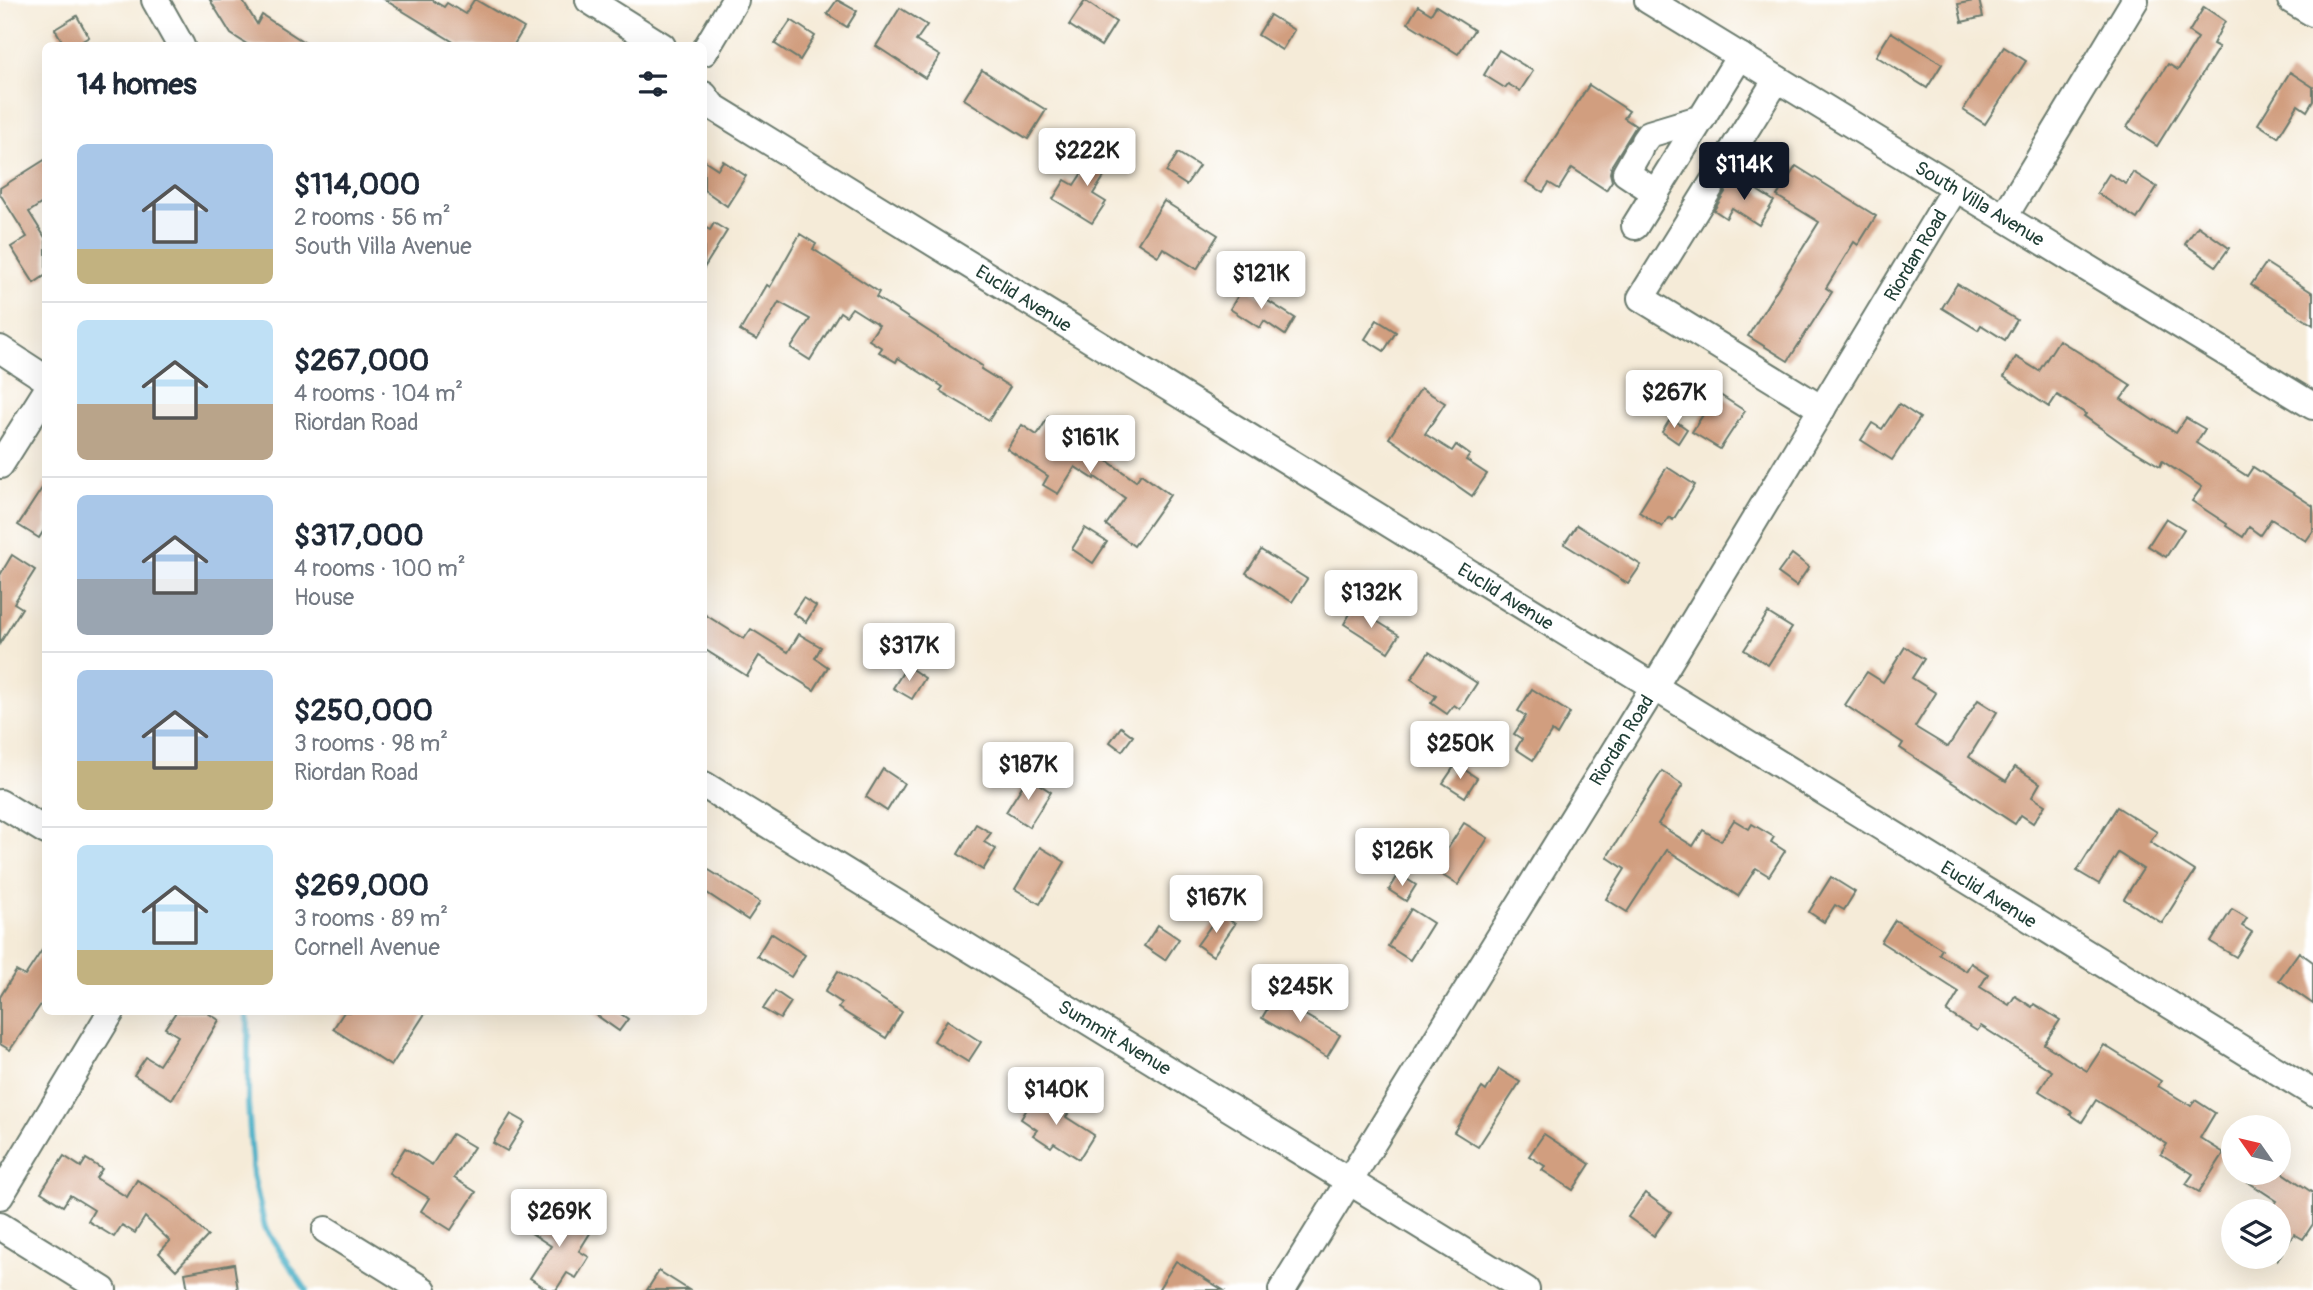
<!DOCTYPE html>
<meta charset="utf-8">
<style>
:root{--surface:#fff;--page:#f2f2f3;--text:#1f2937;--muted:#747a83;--line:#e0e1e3;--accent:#111827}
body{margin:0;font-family:Pangolin,sans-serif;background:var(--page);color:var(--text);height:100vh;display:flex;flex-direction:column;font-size:26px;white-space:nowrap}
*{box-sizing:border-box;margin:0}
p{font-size:23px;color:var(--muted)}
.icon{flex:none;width:38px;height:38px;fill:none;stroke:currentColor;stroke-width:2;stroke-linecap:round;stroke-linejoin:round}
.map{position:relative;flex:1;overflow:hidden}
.drawer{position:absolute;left:42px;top:42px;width:665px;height:973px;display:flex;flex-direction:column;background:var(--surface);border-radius:10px;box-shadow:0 7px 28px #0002}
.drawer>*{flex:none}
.needle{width:46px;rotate:304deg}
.tools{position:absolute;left:2221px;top:1115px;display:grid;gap:14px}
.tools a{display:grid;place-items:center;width:70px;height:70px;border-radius:50%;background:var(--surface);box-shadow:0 7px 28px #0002;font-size:35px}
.price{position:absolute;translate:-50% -60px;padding:0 16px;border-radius:7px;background:#fff;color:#222;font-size:23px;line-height:46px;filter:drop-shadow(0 2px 4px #0008)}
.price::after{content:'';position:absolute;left:50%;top:42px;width:21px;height:16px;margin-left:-10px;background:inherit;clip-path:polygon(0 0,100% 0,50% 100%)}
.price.active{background:var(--accent);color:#fff}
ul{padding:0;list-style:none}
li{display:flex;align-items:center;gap:21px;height:175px;padding:0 35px}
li+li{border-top:2px solid var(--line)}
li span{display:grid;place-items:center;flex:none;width:196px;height:140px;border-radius:10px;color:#555}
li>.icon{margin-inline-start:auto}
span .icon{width:84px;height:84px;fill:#fffc;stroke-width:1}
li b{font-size:30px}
h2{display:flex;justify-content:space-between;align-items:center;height:84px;padding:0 35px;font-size:30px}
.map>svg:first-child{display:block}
</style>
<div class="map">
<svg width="2313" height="1290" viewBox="0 0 2313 1290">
<rect width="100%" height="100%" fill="#fff"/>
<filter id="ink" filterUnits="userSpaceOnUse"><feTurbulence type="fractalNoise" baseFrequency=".0143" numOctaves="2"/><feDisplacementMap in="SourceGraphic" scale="14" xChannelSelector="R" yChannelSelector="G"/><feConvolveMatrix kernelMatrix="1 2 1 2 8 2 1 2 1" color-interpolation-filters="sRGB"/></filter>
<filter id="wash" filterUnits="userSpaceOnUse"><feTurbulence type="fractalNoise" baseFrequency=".00686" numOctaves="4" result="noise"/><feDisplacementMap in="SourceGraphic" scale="28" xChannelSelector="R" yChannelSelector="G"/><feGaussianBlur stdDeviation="1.57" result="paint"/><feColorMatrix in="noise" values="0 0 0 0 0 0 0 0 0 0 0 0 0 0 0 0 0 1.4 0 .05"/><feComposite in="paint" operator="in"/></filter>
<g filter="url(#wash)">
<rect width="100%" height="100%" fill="#f5ebd8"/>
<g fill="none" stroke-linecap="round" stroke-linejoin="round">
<path stroke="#47afc6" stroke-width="6" d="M245,1012L248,1024V1103L253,1175L265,1228L306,1290"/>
</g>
<g id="blocks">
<g fill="#d19e7f">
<path d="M210,0H242L257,24L262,15L310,46H250L231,34Z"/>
<path d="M385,0H432L444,7L447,3L465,14L474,0H476L524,28L513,46H460Z"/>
<path d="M837,0L857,11L847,27L827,14Z"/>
<path d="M1979,0L1983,17L1962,22L1958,4Z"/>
<path d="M1085,1L1116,22L1101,46L1069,25Z"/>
<path d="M1418,6L1431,14L1436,6L1474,30L1458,54L1408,23Z"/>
<path d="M2204,7L2225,21L2213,44L2219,47L2157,146L2127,127L2168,64L2178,70L2198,38L2189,32Z"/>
<path d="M900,8L927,25L916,41L940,56L925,78L876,46Z"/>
<path d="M1270,15L1294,30L1282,50L1258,35Z"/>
<path d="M77,16L89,37L74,46H65L55,29Z"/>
<path d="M791,20L815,36L800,60L775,44Z"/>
<path d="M1891,32L1942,64L1927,88L1876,56Z"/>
<path d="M2004,47L2026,61L1985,124L1963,110Z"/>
<path d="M1499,50L1533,71L1520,91L1508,84L1505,88L1484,75Z"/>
<path d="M982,70L1046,110L1028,139L964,99Z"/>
<path d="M2290,72L2313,87V101L2307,111L2298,105L2278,137L2258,124Z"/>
<path d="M1589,85L1629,111L1624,118L1636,126L1612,165L1610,173L1612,181L1606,190L1572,168L1559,189L1549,183L1543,192L1526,182Z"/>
<path d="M1099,147L1116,158L1093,194L1106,202L1092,223L1053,199L1065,180L1074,185Z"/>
<path d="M1178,153L1199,166L1186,185L1166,172Z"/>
<path d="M46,159L45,201L29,212L46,239V275L34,283L11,247L27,237L0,194V188Z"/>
<path d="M704,160L718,169L723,161L746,176L727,206L704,190Z"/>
<path d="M1796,166L1876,216L1858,245L1854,242L1826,288L1832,292L1788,361L1748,336L1819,222L1777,196Z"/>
<path d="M2133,172L2157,187L2137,219L2097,193L2109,174L2126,184Z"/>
<path d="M1735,176L1774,201L1759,225L1732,208L1726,218L1714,210Z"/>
<path d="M1164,201L1218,235L1197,269L1163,248L1158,256L1138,243Z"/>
<path d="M714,223L727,231L704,268V227L710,230Z"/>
<path d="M2198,226L2229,248L2216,266L2185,244Z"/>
<path d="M800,234L816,244L813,249L879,292L876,297L982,366L981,369L1010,387L989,420L940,391L943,387L898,358L896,362L879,352L882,348L869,340L879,325L852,308L846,316L840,312L810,360L791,348L810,319L779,302L757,340L740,331L767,285L770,287Z"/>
<path d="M2266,263L2313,293V325L2251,285Z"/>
<path d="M1957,284L2017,320L2005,340L1981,325L1978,330L1942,308Z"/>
<path d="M1244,286L1295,318L1285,335L1264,321L1260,328L1230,309Z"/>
<path d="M1377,320L1396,332L1384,351L1365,339Z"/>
<path d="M2059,340L2131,385L2121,399L2154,421L2155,420L2176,433L2186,418L2205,429L2196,443L2247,476L2253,467L2313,506V531L2306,541L2271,519L2260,535L2249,527L2243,537L2226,526L2227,524L2192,501L2202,487L2162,461L2160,466L2123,444L2084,416L2086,414L2057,395L2049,407L2004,377L2016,357L2039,371Z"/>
<path d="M1421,388L1445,403L1425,434L1452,451L1456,445L1470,455L1466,460L1487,474L1472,496L1389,438Z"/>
<path d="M1717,393L1745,411L1720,449L1692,432Z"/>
<path d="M1899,404L1920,418L1892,460L1861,440L1872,423L1882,429Z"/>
<path d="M1049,416L1067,428L1065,431L1136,481L1141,474L1170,495L1134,546L1106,525L1125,498L1095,477L1094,479L1075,467L1058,494L1043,485L1048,476L1007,449L1022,425L1037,435Z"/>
<path d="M1671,418L1687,429L1678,443L1662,432Z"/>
<path d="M1667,467L1695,485L1673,520L1669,517L1662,527L1639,512Z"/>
<path d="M46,482V527L39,538L18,525Z"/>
<path d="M2166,518L2184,529L2166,557L2148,546Z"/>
<path d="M1577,525L1641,565L1628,584L1564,544Z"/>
<path d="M1085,528L1107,542L1093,563L1072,549Z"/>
<path d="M1261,550L1307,579L1292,602L1246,573Z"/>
<path d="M1792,554L1809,567L1796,586L1778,573Z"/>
<path d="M12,555L35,570L14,603L22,608L0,643V575Z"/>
<path d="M803,598L816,606L806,622L793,613Z"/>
<path d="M1354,607L1399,635L1388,652L1344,624Z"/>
<path d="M1768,613L1792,628L1768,665L1744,650Z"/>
<path d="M704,614L744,639L751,629L788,652L799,634L821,647L815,658L828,667L814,690L759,656L747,676L704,649Z"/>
<path d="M1905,647L1924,659L1912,678L1936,693L1915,727L1948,747L1978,700L1997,712L1969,757L2006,781L2015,767L2040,783L2032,797L2045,805L2033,823L2021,815L2015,824L1900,748L1903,743L1845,705L1867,672L1883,682Z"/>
<path d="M1429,652L1477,683L1460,709L1454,705L1447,714L1431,703L1436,696L1411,679Z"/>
<path d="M907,666L925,678L912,699L893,688Z"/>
<path d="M1532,689L1570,713L1557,735L1552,731L1533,760L1516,749L1522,739L1514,734L1526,716L1518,711Z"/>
<path d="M1121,727L1133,736L1122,751L1110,742Z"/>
<path d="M1456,764L1477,778L1465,797L1443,783Z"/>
<path d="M883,769L904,783L887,811L866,797Z"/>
<path d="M1662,771L1683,785L1658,824L1693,846L1703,830L1721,841L1734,820L1749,829L1752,824L1774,837L1771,842L1785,851L1769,876L1756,868L1738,896L1667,850L1627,912L1606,899L1625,869L1607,857Z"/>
<path d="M1028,777L1051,792L1029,827L1006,812Z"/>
<path d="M2117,807L2157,832L2150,842L2195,871L2162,923L2124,899L2143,869L2118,853L2099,884L2077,871Z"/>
<path d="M1464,823L1488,838L1458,885L1434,870Z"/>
<path d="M976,824L991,833L984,842L996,849L983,870L958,854Z"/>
<path d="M1040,847L1065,862L1040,904L1015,889Z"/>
<path d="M704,867L760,902L748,920L704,891Z"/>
<path d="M1399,874L1416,885L1406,901L1389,890Z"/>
<path d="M1831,877L1855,892L1844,910L1835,905L1824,922L1809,912Z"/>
<path d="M1411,909L1433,923L1410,960L1388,946Z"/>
<path d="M2232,909L2247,918L2242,926L2252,932L2236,957L2211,942Z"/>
<path d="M1220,913L1235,924L1213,956L1197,945Z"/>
<path d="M1895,920L1942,949L1939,954L1966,971L1971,963L1988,974L1980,987L2009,1005L2015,996L2032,1007L2034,1004L2060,1020L2044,1044L2087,1071L2104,1045L2161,1081L2158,1086L2191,1106L2195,1100L2215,1113L2200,1138L2224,1153L2199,1192L2186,1184L2193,1174L2161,1154L2167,1144L2096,1100L2082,1122L2070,1114L2072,1112L2039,1091L2052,1071L1981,1026L1977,1031L1947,1012L1959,992L1881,942Z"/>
<path d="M1158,925L1179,939L1165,960L1144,946Z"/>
<path d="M771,933L805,955L791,977L757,956Z"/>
<path d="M46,944V997L10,1050L0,1044V997L16,971L25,976Z"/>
<path d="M2299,952L2313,962V1004L2279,980Z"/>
<path d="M838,971L902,1012L886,1038L838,1008L842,1003L825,992Z"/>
<path d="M1279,989L1303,1003L1298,1011L1340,1035L1327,1057L1262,1018Z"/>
<path d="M775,991L791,1002L780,1019L763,1009Z"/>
<path d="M176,1012H206L219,1020L172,1099L134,1075L146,1057L159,1065L178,1036L165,1028Z"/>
<path d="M344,1012H426L391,1066L333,1029Z"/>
<path d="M592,1012H618L628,1019L619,1031Z"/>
<path d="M947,1020L981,1042L968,1062L934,1041Z"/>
<path d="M1499,1069L1520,1082L1478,1147L1454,1132L1482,1088L1486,1091Z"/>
<path d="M1036,1094L1068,1114L1066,1117L1094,1135L1079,1159L1054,1143L1051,1147L1033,1135L1037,1130L1021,1119Z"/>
<path d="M511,1114L525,1122L507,1151L493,1143Z"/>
<path d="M452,1134L474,1147L454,1178L476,1192L451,1230L421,1211L429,1198L389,1173L405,1148L432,1165Z"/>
<path d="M1544,1134L1590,1164L1573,1190L1542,1170L1545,1166L1529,1156Z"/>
<path d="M64,1156L81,1167L86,1159L102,1169L96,1178L127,1197L137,1180L173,1203L208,1236L176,1270L159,1253L170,1241L145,1217L135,1233L122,1225L114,1237L88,1221L94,1210L70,1195L63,1206L41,1192Z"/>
<path d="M2233,1172H2282L2313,1193V1224L2303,1239L2294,1234L2278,1259V1211H2270L2277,1201Z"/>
<path d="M1645,1193L1671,1212L1654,1236L1628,1217Z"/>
<path d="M538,1209L564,1225L570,1216L592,1230L579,1251L589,1257L576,1278L567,1273L556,1290H548L530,1278L551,1246L525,1229Z"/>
<path d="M1176,1261L1223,1290H1158Z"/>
<path d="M234,1264L238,1290H188L185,1273Z"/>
<path d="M659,1271L689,1290H647Z"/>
</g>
</g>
</g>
<g filter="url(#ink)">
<use href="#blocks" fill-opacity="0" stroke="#6a7a6d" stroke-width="2"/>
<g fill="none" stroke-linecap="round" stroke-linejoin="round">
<defs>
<g id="minor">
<path d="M155,0L181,46"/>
<path d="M589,0L662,46"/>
<path d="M1648,0L2313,406"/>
<path d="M2291,0L2313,13"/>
<path d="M704,52L735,0"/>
<path d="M1777,79L1641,298L1822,409"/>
<path d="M704,95L712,106L2313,1093"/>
<path d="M1644,141L1649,134L1702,118"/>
<path d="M1639,150L1626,173L1656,193"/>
<path d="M2004,217L2135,0"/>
<path d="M1635,226L1740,56"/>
<path d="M0,349L46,379"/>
<path d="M0,465L46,392"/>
<path d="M704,785L1526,1290"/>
<path d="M0,803L46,831"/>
<path d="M0,1196L111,1012"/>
<path d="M0,1226L103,1290"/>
<path d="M326,1230L423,1290"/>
<path d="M1282,1290L1654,687L1955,188"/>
</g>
</defs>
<use href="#minor" stroke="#6a7a6d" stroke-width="30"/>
<use href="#minor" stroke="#fff" stroke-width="26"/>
</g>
</g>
<g text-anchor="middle" stroke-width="7" stroke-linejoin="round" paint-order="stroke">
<g font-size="19" fill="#1f3d34" stroke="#fff">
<text transform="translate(1980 203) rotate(31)" y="7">South Villa Avenue</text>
<text transform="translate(1915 255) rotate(-59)" y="7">Riordan Road</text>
<text transform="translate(1024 298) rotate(32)" y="7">Euclid Avenue</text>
<text transform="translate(1506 596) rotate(32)" y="7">Euclid Avenue</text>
<text transform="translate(1621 740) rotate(-58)" y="7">Riordan Road</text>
<text transform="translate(1989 894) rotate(32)" y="7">Euclid Avenue</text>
<text transform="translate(1115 1037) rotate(31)" y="7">Summit Avenue</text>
</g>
</g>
</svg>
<div class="tools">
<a><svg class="needle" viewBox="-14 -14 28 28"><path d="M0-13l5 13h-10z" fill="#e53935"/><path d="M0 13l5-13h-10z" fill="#747a83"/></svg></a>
<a><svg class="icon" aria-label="layers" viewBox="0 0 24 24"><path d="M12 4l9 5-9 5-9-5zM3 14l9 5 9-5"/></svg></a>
</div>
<b class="price" style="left:1087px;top:188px">$222K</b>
<b class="price active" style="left:1744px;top:202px">$114K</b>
<b class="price" style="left:1261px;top:311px">$121K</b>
<b class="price" style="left:1674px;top:430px">$267K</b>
<b class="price" style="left:1090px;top:475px">$161K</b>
<b class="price" style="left:1371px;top:630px">$132K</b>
<b class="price" style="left:909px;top:683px">$317K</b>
<b class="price" style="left:1460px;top:781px">$250K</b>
<b class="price" style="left:1028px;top:802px">$187K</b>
<b class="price" style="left:1402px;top:888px">$126K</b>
<b class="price" style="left:1216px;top:935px">$167K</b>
<b class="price" style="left:1300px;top:1024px">$245K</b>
<b class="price" style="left:1056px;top:1127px">$140K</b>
<b class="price" style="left:559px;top:1249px">$269K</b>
<section class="drawer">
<h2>14 homes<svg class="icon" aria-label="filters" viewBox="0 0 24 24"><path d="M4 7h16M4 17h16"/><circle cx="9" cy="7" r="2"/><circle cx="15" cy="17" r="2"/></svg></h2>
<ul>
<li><span style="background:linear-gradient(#a9c7e8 75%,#c2b280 0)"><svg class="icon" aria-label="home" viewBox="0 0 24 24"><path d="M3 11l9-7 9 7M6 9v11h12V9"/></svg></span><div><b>$114,000</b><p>2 rooms · 56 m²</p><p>South Villa Avenue</p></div></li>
<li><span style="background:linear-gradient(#bfe0f5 60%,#b9a48a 0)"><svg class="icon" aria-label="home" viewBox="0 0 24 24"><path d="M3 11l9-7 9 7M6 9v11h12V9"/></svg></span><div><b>$267,000</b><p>4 rooms · 104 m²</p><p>Riordan Road</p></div></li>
<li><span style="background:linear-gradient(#a9c7e8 60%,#9aa5b1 0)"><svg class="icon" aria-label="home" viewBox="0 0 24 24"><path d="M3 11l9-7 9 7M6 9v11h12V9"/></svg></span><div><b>$317,000</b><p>4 rooms · 100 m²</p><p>House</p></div></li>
<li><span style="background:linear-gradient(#a9c7e8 65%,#c2b280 0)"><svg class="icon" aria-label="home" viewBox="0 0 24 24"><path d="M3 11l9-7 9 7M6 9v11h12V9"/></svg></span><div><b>$250,000</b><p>3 rooms · 98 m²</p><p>Riordan Road</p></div></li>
<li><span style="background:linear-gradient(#bfe0f5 75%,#c2b280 0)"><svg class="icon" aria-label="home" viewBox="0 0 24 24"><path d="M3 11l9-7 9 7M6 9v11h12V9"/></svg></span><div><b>$269,000</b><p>3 rooms · 89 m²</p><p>Cornell Avenue</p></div></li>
</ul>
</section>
</div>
